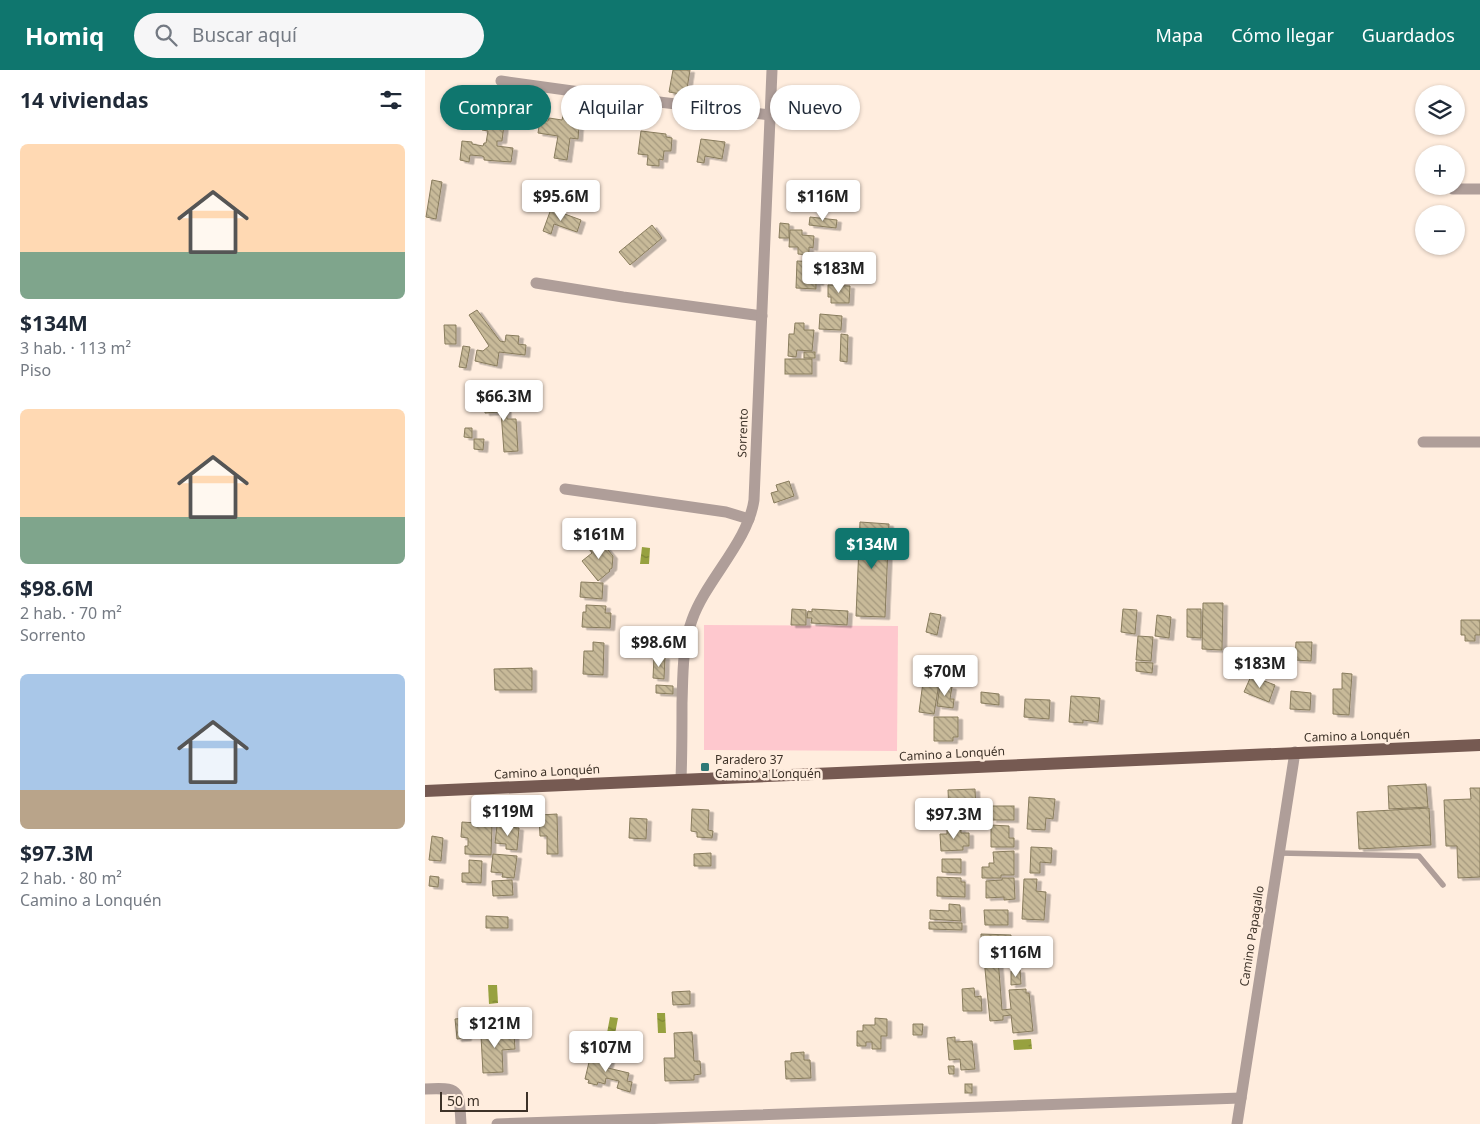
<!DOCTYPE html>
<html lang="es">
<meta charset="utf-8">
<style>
:root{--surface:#fff;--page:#f6f6f7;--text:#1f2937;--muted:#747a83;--accent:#0f766e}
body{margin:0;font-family:"Noto Sans",sans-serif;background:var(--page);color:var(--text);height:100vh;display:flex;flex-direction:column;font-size:19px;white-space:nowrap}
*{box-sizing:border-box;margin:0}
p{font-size:16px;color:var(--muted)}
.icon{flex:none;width:28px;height:28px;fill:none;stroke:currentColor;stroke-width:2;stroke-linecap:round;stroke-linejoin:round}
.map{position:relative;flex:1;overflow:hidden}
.drawer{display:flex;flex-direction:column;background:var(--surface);width:425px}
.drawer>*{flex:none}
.guide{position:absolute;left:15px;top:15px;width:475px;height:45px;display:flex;gap:10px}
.buttons{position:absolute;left:990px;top:15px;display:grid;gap:10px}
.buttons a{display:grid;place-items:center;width:50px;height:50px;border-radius:50%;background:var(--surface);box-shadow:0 1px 4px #0004;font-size:25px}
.scale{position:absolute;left:15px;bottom:12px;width:88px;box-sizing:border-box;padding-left:5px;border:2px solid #3d3228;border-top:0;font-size:14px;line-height:18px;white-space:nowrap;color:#3d3228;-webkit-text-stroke:4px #ffedde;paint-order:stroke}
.price{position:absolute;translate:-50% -42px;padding:0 11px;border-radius:5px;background:#fff;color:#222;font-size:16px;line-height:32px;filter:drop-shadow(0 1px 2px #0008)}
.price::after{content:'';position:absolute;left:50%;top:30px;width:15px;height:11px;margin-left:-8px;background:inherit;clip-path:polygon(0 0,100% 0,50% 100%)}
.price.current{background:var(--accent);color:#fff}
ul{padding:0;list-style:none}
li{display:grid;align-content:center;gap:10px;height:265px;padding:0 20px}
li span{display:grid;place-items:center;height:155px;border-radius:8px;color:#555}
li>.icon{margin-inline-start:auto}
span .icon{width:90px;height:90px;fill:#fffc;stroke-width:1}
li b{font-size:21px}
h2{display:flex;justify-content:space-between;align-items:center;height:60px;padding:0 20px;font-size:21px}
.tag{padding:0 18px;border-radius:22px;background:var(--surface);box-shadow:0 1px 4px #0004;font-size:18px;line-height:45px}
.tag.current{background:var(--accent);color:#fff}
header{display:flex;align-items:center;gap:30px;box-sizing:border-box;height:70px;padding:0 25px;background:var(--accent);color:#fff}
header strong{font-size:24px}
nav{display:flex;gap:28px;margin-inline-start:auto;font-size:18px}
.search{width:350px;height:45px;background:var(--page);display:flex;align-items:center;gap:12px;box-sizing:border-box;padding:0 18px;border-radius:28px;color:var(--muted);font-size:19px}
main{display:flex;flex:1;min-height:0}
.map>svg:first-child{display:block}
</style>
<header>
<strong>Homiq</strong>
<div class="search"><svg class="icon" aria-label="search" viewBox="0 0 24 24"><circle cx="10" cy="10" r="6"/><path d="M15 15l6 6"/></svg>Buscar aquí</div>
<nav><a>Mapa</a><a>Cómo llegar</a><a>Guardados</a></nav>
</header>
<main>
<section class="drawer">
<h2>14 viviendas<svg class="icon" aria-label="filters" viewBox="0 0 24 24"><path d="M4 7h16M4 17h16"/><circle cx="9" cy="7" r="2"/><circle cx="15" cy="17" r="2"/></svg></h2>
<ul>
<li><span style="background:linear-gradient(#ffd9b3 70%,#7fa58c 0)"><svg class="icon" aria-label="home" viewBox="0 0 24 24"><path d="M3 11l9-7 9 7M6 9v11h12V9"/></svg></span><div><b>$134M</b><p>3 hab. · 113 m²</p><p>Piso</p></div></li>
<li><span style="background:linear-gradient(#ffd9b3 70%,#7fa58c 0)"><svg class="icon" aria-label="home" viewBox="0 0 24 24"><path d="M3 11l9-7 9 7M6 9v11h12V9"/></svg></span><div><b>$98.6M</b><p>2 hab. · 70 m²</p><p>Sorrento</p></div></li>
<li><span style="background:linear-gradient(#a9c7e8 75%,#b9a48a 0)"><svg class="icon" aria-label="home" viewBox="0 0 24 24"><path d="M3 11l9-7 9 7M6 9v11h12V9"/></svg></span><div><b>$97.3M</b><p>2 hab. · 80 m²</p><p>Camino a Lonquén</p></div></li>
</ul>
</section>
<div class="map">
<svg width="1055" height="1054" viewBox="0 0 1055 1054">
<defs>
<pattern id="water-ripples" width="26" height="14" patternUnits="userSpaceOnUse" patternTransform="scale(1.25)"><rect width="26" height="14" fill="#97a13f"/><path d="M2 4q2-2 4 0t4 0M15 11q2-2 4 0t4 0" fill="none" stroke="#7c8435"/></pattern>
<pattern id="building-back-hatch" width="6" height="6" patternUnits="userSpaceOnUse" patternTransform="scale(1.25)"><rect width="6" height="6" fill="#c8ba99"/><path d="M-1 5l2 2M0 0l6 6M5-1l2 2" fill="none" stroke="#a4987d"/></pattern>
<filter id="shadow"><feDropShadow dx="4.5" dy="2.5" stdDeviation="0" flood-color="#0004"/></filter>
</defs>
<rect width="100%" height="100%" fill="#ffedde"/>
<path fill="#fec8ce" d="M279,555L473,556L472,681L279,680Z"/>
<g fill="url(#water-ripples)">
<path d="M217,477L225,478L224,494H215Z"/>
<path d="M63,915H72L73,933L64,934Z"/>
<path d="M232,943H240L241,963H233Z"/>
<path d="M185,947L193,948L190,964L182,963Z"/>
<path d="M606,969L607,979L589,980L588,970Z"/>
</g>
<g fill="url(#building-back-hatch)" stroke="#887c5d" filter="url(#shadow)">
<path d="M248,0H265L261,25L244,22Z"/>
<path d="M60,40L75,42L74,46L80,47L77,71H72V76L88,78L86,92L59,90V87L57,86L45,85L44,92L35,90L37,71L47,72V74L58,76L59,73H61L63,61L57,60Z"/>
<path d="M139,41L155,43L153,69L145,68L142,90L129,88L133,66L113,63L115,50L123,51L124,48L137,50Z"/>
<path d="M216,61L241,64V67L247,68L246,81H239L238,90L234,89V96L222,95L223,85L213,84Z"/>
<path d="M276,69L300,72L297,89L280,86L279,93L272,92Z"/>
<path d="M7,110L17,112L11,149L1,147Z"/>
<path d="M126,139L156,150L152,162L129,154L126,164L118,161Z"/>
<path d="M385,147L412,150L411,158L384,155Z"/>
<path d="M355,153L364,154V168H354Z"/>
<path d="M227,155L237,168L205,195L194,182Z"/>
<path d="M365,160H377V165L389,166L388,178L384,177V185L373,184V177H364Z"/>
<path d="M372,191L395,192L394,213L391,212V219L371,218Z"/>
<path d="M403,215L425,216L424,233H406V227H403Z"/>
<path d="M52,240L75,271L80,272L81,265L94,266L93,274L101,275L100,285L74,282L72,296L50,291L52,280L58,281L64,276L44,245Z"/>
<path d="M395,244L417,246L416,260L394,259Z"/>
<path d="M370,253H379V260H389L387,281L372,280L371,287L363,286L364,264H369Z"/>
<path d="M19,255H31V274H20Z"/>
<path d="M416,264L423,265L422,292L415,291Z"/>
<path d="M38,276L45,277L41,298L34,297Z"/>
<rect x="379" y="282" width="11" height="6"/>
<rect x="360" y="289" width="27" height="15"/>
<path d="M81,327L82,349H91L93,381L79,382L76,342L60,343L59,328Z"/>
<path d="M40,358H47V368L39,367Z"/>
<path d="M49,369H59L58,380L49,379Z"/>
<path d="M364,411L369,426L349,433L346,423L353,421L351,415Z"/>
<path d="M435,452L464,454L460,547L431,546Z"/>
<path d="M168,469L175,477L178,474L188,486L187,498L184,500L185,501L173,511L157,491L167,483L161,475Z"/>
<path d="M156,512L178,513L177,529L155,527Z"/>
<path d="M778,533H798L797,580L777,579Z"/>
<path d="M161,535L181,536L180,543H186L185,558L157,557L158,542H161Z"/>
<path d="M367,539L381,540V555H366Z"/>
<path d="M387,539L423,541L422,555L386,553L387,548H382L383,541L387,542Z"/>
<path d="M698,539L712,540L710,564L696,562Z"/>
<path d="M762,539H776V568L762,567Z"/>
<path d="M505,543L516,545L512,565L501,562Z"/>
<path d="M732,545L746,547L744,568L730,566Z"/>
<path d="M1036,550H1055V565H1050V571H1040V565H1036Z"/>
<path d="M235,557H247V576L234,575Z"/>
<path d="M713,566L728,567L726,591L711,590Z"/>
<path d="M168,572L179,573L178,605L158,604L159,581H168Z"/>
<path d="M871,572H887L886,591L870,590Z"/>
<path d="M229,587H240L239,609L228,608Z"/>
<path d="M711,592L728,593L727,603L711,601Z"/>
<path d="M506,596H519L520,608H507Z"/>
<path d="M107,598V620H70L69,599Z"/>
<path d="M917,603L927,604L924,645L908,644V619H917Z"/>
<path d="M826,606L850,615L844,632L819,622Z"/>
<path d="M498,612L514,614L509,644L494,642Z"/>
<path d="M231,615L248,616V624L231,623Z"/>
<path d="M515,615L527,617L525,629H529L528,638L512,636Z"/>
<path d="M866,621L886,623L885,640L865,639Z"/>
<path d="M556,622L574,624V635L556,633Z"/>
<path d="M646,626L675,628L673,652L658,650V653L644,652Z"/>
<path d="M600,629L625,630L624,649L599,647Z"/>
<path d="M509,647H533V667H528V671H509Z"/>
<path d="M1001,714L1003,737L964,739L963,716Z"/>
<path d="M1045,718H1055V807L1033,808L1032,776H1021L1019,730L1046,729Z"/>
<path d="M550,719L551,742H524L523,720Z"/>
<path d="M604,727L630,729L628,749L621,748L620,760L602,759Z"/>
<rect x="567" y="736" width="22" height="14"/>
<path d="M1004,738L1006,775L934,779L932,742Z"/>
<path d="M267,739L284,740L283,760L288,761L287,768L272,767V762L266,761Z"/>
<path d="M132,744L133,784H122V766H115L114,745Z"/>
<path d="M523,747V755L512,756V748Z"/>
<path d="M205,748L222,749L221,769L204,768Z"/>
<path d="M37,752L67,754L66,785L40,784V776H43V768L36,767Z"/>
<path d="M566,755L584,756V768H589V777H566Z"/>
<path d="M72,756L94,758L92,780L81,779V774L70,773Z"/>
<path d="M536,759V763H544V776H538V780L516,781L515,764H522V760Z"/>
<path d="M7,766L18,768L16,791L4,790Z"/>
<path d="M606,777L627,778L626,793L615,792V803H605Z"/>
<path d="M589,781V805H576V808H557V797H564V793H569L568,782Z"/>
<path d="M286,783V796H269V784Z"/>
<path d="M68,784L92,786L89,808L77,807L78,803L66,802Z"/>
<path d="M517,789H536V803L517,802Z"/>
<path d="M44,790L57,791L56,813L37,812V803H44Z"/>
<path d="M5,806L14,807L13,817L4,816Z"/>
<path d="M512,807L536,808V812H540V827L512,826Z"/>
<path d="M577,808H589L590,829L579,830V827L561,828V811L577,810Z"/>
<path d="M599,809H612L611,821L621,822L619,850L597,849Z"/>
<path d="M87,810L88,825L68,826L67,811Z"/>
<path d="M524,834L535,835L536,851L505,849V840L524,841Z"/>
<path d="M559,840H583V855H560Z"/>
<path d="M61,846L83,847V858H61Z"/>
<path d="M504,852L537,853V860L504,859Z"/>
<path d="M556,864L586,865V882L556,881Z"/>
<path d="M573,888L577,940L586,939L584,920L601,919V923H604L608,961L588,963L586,945L578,946V950L565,951L559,889Z"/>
<path d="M595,900L596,914L586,915V901Z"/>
<path d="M549,918L550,927L556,926L557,941H538L537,919Z"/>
<path d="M265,921V934L248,935L247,922Z"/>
<path d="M40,948L42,968L32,969L30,949Z"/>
<path d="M450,948L462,949V966H456V979H447V972H441V976H432V961H438V955H450Z"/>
<path d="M488,954H498L497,965H488Z"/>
<path d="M70,956V965H78V960L84,959V965L89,964L90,979L77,980L78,1002L58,1003L56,966H60V957Z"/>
<path d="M267,962L269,991H275L276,1004L269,1005V1010L240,1011L239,988H250L249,963Z"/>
<path d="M530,967V972L547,971L550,999L536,1000L535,989L524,990L522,968Z"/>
<path d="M379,982V990H385L386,1008L361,1009L360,991H366V983Z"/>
<path d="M169,984L186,987L183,998L204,1003L202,1011L207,1012L205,1022L192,1018L194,1011L181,1008L180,1014L173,1012L172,1015L163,1013L164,1010L160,1009L165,988L168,989Z"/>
<path d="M523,996H529V1004H524Z"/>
<rect x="540" y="1014" width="7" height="9"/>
</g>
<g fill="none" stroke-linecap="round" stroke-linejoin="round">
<path stroke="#af9e99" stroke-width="5.5" d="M854,783L994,786L1018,815"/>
<g stroke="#af9e99" stroke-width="11">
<path d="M76,11L191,27L345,45"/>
<path d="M1028,119H1055"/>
<path d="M111,213L198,227L337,246"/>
<path d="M998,372H1055"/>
<path d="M140,419L301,442L324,449"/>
<path d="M256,709C257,684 257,659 257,633C258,606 257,577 267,550C281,510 323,472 329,430L347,0"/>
<path d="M0,1019C36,1017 34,1020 36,1054"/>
<path d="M72,1054L816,1028"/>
<path d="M812,1054L870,682"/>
</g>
<path stroke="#765a52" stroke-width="12" d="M0,721L1055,675"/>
</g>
<rect fill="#2f7876" stroke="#ffedde" stroke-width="2" x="275" y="692" width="10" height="10" rx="2.5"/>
<g text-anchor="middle" stroke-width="5" stroke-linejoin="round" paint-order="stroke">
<g font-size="12" fill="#3d3228" stroke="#ffedde">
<text transform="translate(318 363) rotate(-88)" y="4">Sorrento</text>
<text transform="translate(932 666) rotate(-2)" y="4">Camino a Lonquén</text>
<text transform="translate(527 684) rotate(-3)" y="4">Camino a Lonquén</text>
<text transform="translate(122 702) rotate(-3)" y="4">Camino a Lonquén</text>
<text transform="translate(827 866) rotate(-81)" y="4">Camino Papagallo</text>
</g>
<g font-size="12" fill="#3d3228" stroke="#ffedde" text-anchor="start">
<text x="290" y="694">Paradero 37<tspan x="290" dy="14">Camino a Lonquén</tspan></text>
</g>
</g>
</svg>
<div class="buttons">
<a><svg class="icon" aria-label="layers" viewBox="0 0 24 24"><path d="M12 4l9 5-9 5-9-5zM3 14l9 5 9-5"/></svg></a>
<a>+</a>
<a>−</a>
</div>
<div class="scale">50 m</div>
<b class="price" style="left:136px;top:152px">$95.6M</b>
<b class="price" style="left:398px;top:152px">$116M</b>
<b class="price" style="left:414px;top:224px">$183M</b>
<b class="price" style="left:79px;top:352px">$66.3M</b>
<b class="price" style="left:174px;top:490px">$161M</b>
<b class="price current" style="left:447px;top:500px">$134M</b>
<b class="price" style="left:234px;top:598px">$98.6M</b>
<b class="price" style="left:835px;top:619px">$183M</b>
<b class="price" style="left:520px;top:627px">$70M</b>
<b class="price" style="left:83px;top:767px">$119M</b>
<b class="price" style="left:529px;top:770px">$97.3M</b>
<b class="price" style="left:591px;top:908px">$116M</b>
<b class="price" style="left:70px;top:979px">$121M</b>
<b class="price" style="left:181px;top:1003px">$107M</b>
<div class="guide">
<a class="tag current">Comprar</a>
<a class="tag">Alquilar</a>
<a class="tag">Filtros</a>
<a class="tag">Nuevo</a>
</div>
</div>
</main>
